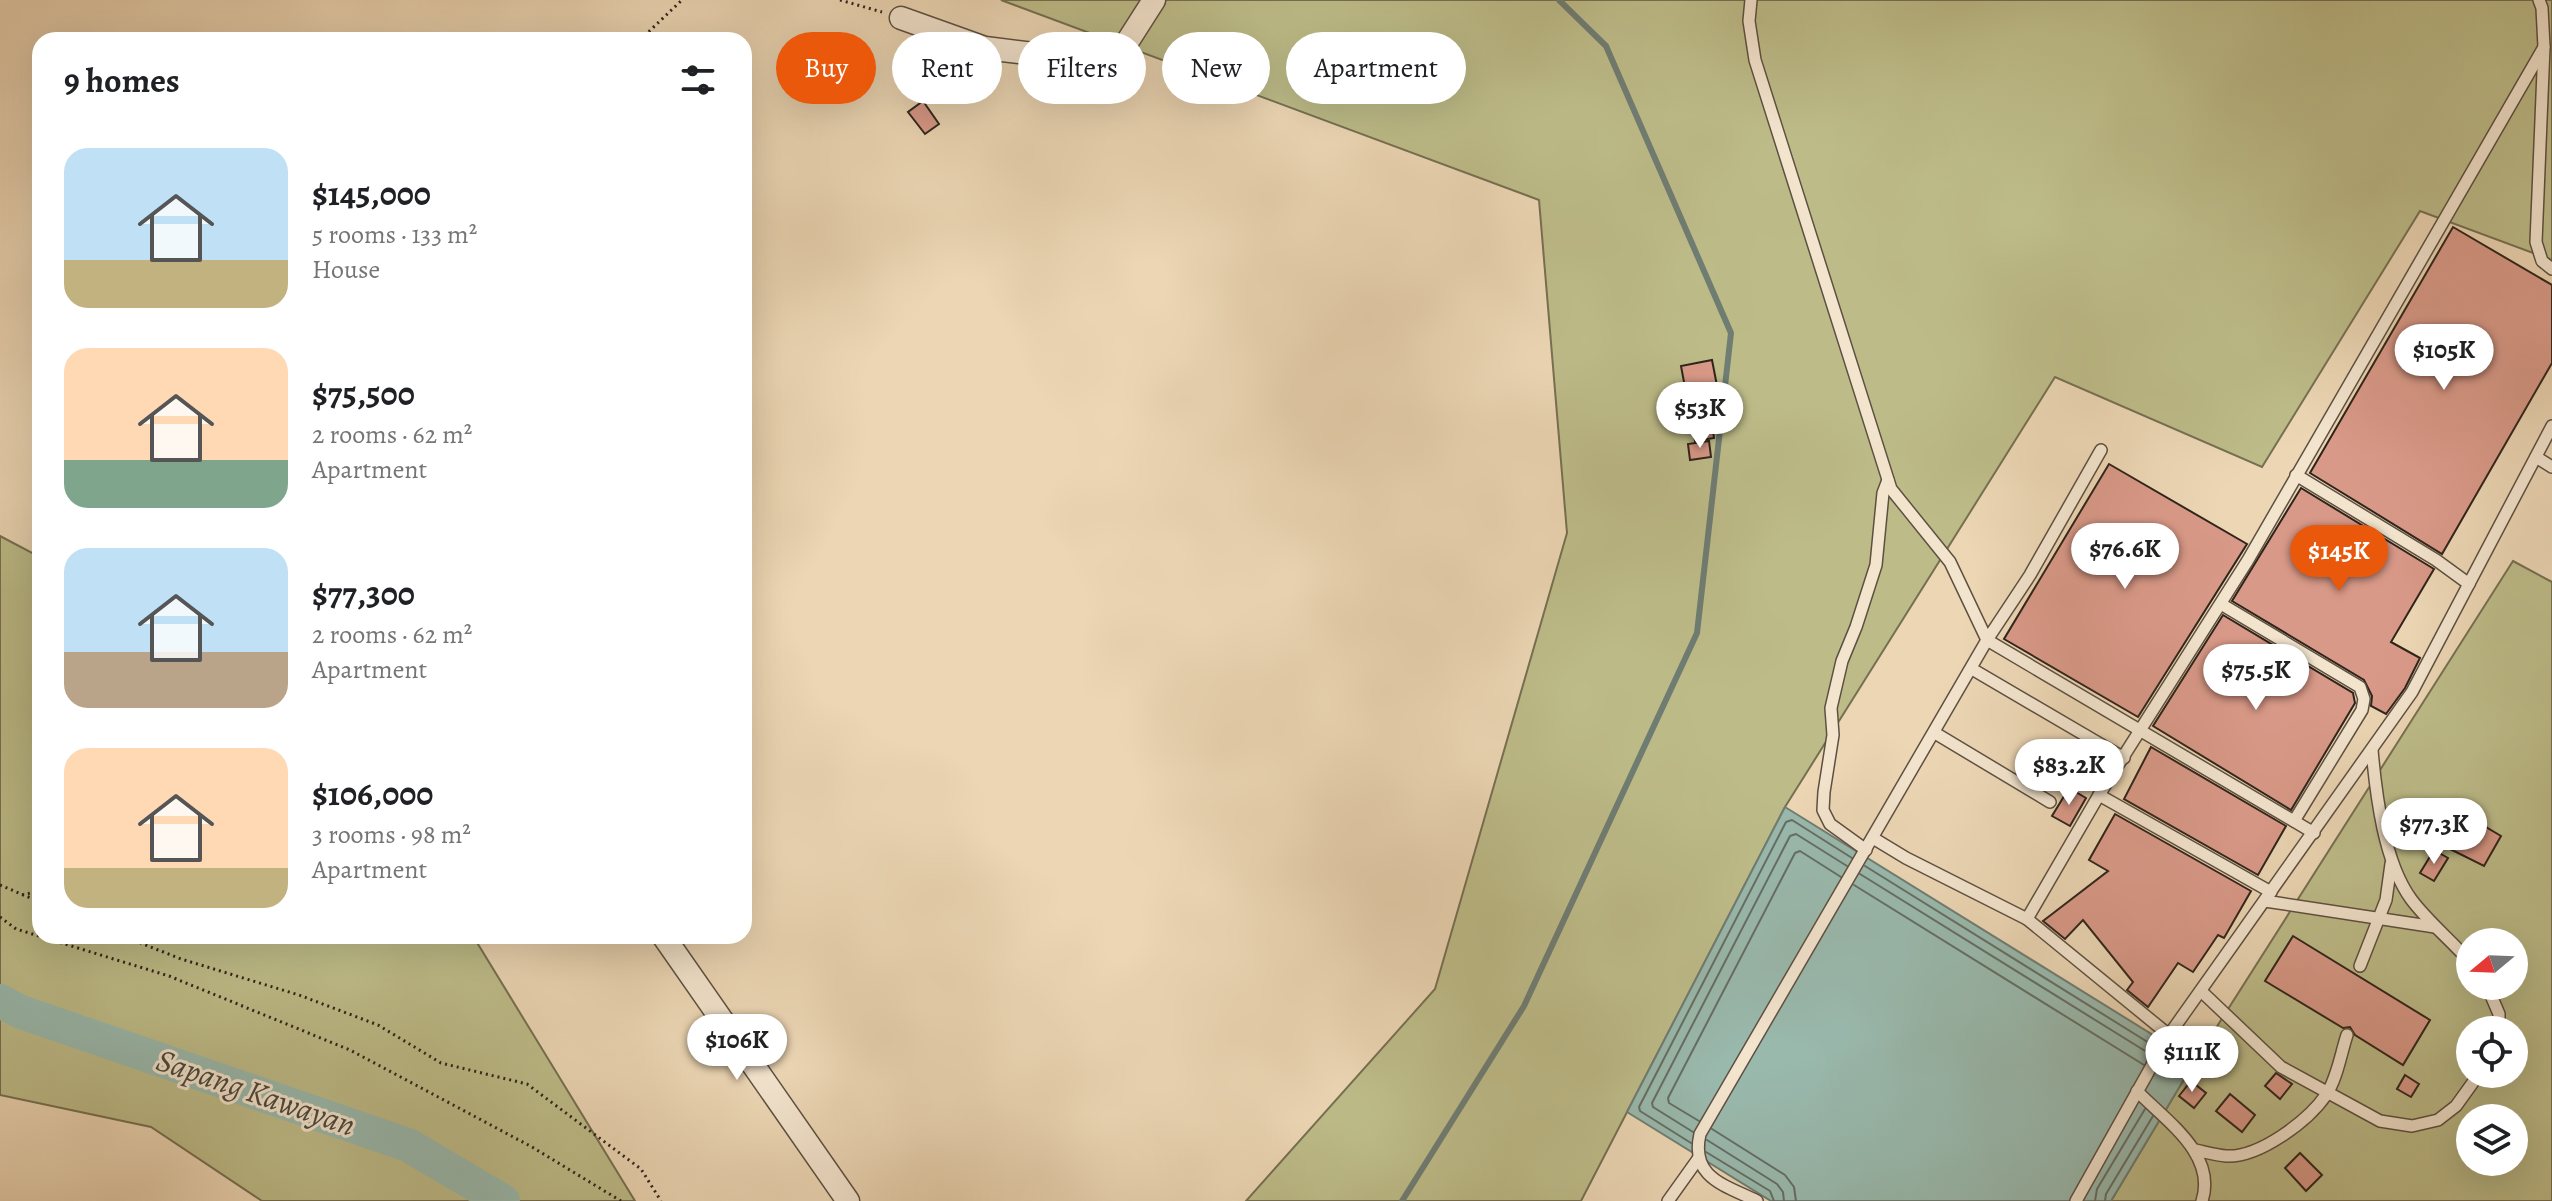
<!DOCTYPE html>
<meta charset="utf-8">
<style>
:root{--surface:#fff;--page:#f6f6f6;--text:#202124;--muted:#757577;--accent:#ea580c}
body{margin:0;font-family:Alegreya,serif;background:var(--page);color:var(--text);height:100vh;display:flex;flex-direction:column;font-size:30px;white-space:nowrap}
*{box-sizing:border-box;margin:0}
p{font-size:26px;color:var(--muted)}
.icon{flex:none;width:44px;height:44px;fill:none;stroke:currentColor;stroke-width:2;stroke-linecap:round;stroke-linejoin:round}
.map{position:relative;flex:1;overflow:hidden}
.side{position:absolute;left:32px;top:32px;width:720px;height:912px;display:flex;flex-direction:column;background:var(--surface);border-radius:24px;box-shadow:0 8px 32px #0002}
.side>*{flex:none}
.banner{position:absolute;left:776px;top:32px;width:760px;height:72px;display:flex;gap:16px}
.needle{width:52px;rotate:251deg}
.controls{position:absolute;left:2456px;top:928px;display:grid;gap:16px}
.controls a{display:grid;place-items:center;width:72px;height:72px;border-radius:50%;background:var(--surface);box-shadow:0 8px 32px #0002;font-size:40px}
.price{position:absolute;translate:-50% -68px;padding:0 18px;border-radius:28px;background:#fff;color:#222;font-size:26px;line-height:52px;filter:drop-shadow(0 2px 4px #0008)}
.price::after{content:'';position:absolute;left:50%;top:48px;width:24px;height:18px;margin-left:-12px;background:inherit;clip-path:polygon(0 0,100% 0,50% 100%)}
.price.active{background:var(--accent);color:#fff}
ul{padding:0;list-style:none}
li{display:flex;align-items:center;gap:24px;height:200px;padding:0 32px}
li span{display:grid;place-items:center;flex:none;width:224px;height:160px;border-radius:24px;color:#555}
li>.icon{margin-inline-start:auto}
span .icon{width:96px;height:96px;fill:#fffc;stroke-width:1}
li b{font-size:34px}
h2{display:flex;justify-content:space-between;align-items:center;height:96px;padding:0 32px;font-size:34px}
.chip{padding:0 28px;border-radius:36px;background:var(--surface);box-shadow:0 8px 32px #0002;font-size:28px;line-height:72px}
.chip.active{background:var(--accent);color:#fff}
.map>svg:first-child{display:block}
</style>
<div class="map">
<svg width="2552" height="1201" viewBox="0 0 2552 1201">
<rect width="100%" height="100%" fill="#ecd6b4"/>
<filter id="stains"><feTurbulence type="fractalNoise" baseFrequency=".0025" numOctaves="4"/><feColorMatrix values="0 0 0 0 .2 0 0 0 0 .09 0 0 0 0 .02 0 0 0 .5 -.17"/></filter>
<radialGradient id="worn" r=".72"><stop offset=".6" stop-color="#630" stop-opacity="0"/><stop offset="1" stop-color="#630" stop-opacity=".3"/></radialGradient>
<g fill="#bdbc89" stroke="#767052" stroke-width="2" fill-rule="evenodd">
<path d="M1001,0H2552V260L2420,211L2262,467L2055,377L1785,807L1581,1201H1246L1435,989L1567,533L1539,200Z"/>
<path d="M0,536L40,557V936H473L635,1201H262L151,1127L0,1095Z"/>
<path d="M2513,561L2552,582V1201H2111L2195,1061ZM2470,942H2514V986H2470ZM2470,1030H2514V1074H2470ZM2470,1118H2514V1162H2470Z"/>
</g>
<path fill="#99b9ad" stroke="#6f7d73" stroke-width="2" d="M1785,807L2195,1061L2111,1201H1771L1627,1112Z"/>
<g fill="none" stroke-linecap="round" stroke-linejoin="round">
<g stroke="#646e64" stroke-width="2">
<path d="M1865,866L2154,1046"/>
<path d="M1860,874L2150,1054"/>
<path d="M1854,885L2144,1065"/>
<path d="M1699,1121L1669,1103L1668,1098L1795,853L1800,851L1841,877"/>
<path d="M1712,1129L1785,1175L1794,1187L1796,1201"/>
<path d="M1693,1132L1653,1107L1652,1103L1790,836L1796,834L1847,866"/>
<path d="M1707,1140L1777,1184L1783,1192L1784,1201"/>
<path d="M1691,1143L1640,1111L1639,1107L1786,822L1792,820L1852,858"/>
<path d="M1706,1152L1770,1191L1774,1201"/>
<path d="M2095,1201L2097,1189L2145,1109"/>
<path d="M2105,1201L2106,1194L2153,1116"/>
</g>
<path stroke="#6f7d73" stroke-width="6" d="M1402,1201L1524,1006L1697,633L1731,333L1606,46L1559,0"/>
<path stroke="#99b9ad" stroke-width="34" d="M0,1001L21,1012L408,1145L503,1201"/>
</g>
<g fill="#d99988" stroke="#2f241b" stroke-width="2">
<path d="M923,101L939,124L925,134L908,112Z"/>
<path d="M2453,227L2552,285V363L2442,554L2310,473Z"/>
<path d="M1712,360L1719,396L1708,398L1714,438L1695,441L1681,366Z"/>
<path d="M1709,441L1711,457L1690,460L1688,444Z"/>
<path d="M2109,464L2247,544L2138,717L2004,639Z"/>
<path d="M2301,488L2434,569L2391,642L2420,658L2405,688L2386,714L2371,706L2372,696L2364,680L2232,601Z"/>
<path d="M2223,615L2353,693L2355,703L2291,810L2153,726Z"/>
<path d="M2151,747L2286,826L2258,875L2124,799Z"/>
<path d="M2069,788L2086,798L2070,826L2052,816Z"/>
<path d="M2115,814L2251,891L2224,938L2218,935L2193,972L2178,963L2148,1007L2127,990L2133,982L2083,920L2065,939L2043,921L2108,871L2089,860Z"/>
<path d="M2457,817L2477,828L2479,823L2501,836L2484,866L2442,845Z"/>
<path d="M2434,850L2448,858L2434,881L2420,873Z"/>
<path d="M2293,936L2430,1020L2403,1065L2355,1035L2350,1027L2343,1028L2265,981Z"/>
<path d="M2276,1073L2292,1084L2280,1099L2265,1086Z"/>
<path d="M2405,1075L2419,1084L2411,1097L2397,1089Z"/>
<path d="M2191,1081L2206,1093L2194,1108L2179,1096Z"/>
<path d="M2230,1094L2255,1115L2242,1132L2216,1111Z"/>
<path d="M2300,1153L2322,1175L2306,1191L2285,1168Z"/>
</g>
<g fill="none" stroke-linecap="round" stroke-linejoin="round">
<defs>
<g id="service">
<path d="M1751,0L1749,21L1755,60L1891,489L1950,562L1987,640L1700,1134C1690,1178 1725,1185 1757,1201"/>
<path d="M2539,0L2542,8L2544,47L2536,242L2542,261L2552,269"/>
<path d="M2101,450L2030,575L1987,640L2314,833"/>
<path d="M2536,457L2552,467"/>
<path d="M2296,475L2436,560L2469,584"/>
<path d="M2221,604L2360,687L2364,699L2362,710L2294,821"/>
<path d="M1972,669L2124,758"/>
<path d="M1935,733L2050,802"/>
<path d="M2372,750C2376,795 2384,862 2411,899C2428,922 2451,940 2470,962"/>
<path d="M2099,795L2271,892"/>
<path d="M1873,838L1906,858L2027,919"/>
<path d="M1866,850L1830,824L1823,810L1824,792L1833,735L1831,708L1842,661L1856,627L1876,565L1883,493L1888,480"/>
<path d="M2265,901L2435,927"/>
<path d="M2360,966L2386,900L2391,864"/>
<path d="M2487,986L2499,1014V1030"/>
<path d="M2201,991L2281,1067L2380,1121L2412,1126L2438,1120L2456,1106L2479,1074"/>
<path d="M2169,1035L2027,919L2099,795L2248,560L2544,47"/>
<path d="M2137,1091C2166,1121 2217,1154 2202,1201"/>
<path d="M2195,1150C2205,1152 2216,1155 2226,1156C2259,1158 2308,1121 2326,1095C2337,1079 2341,1053 2347,1035"/>
<path d="M1668,1201L1698,1159"/>
<path d="M2076,1201L2169,1035L2412,692L2552,426"/>
</g>
<g id="minor">
<path d="M901,18L985,48L1092,61L1110,56L1126,44L1154,0"/>
<path d="M664,937L848,1201"/>
</g>
</defs>
<use href="#service" stroke="#5e5041" stroke-width="14"/>
<use href="#minor" stroke="#5e5041" stroke-width="25"/>
<g stroke="#2f241b" stroke-width="3" stroke-dasharray="2 4" stroke-linecap="butt">
<path d="M840,0L882,12"/>
<path d="M640,40L682,0"/>
<path d="M0,885L40,902"/>
<path d="M22,895L40,891"/>
<path d="M0,917L16,929L169,976L350,1050L532,1147L621,1201"/>
<path d="M123,936L181,959L299,995L378,1025L441,1063L527,1084L641,1169L661,1201"/>
</g>
<use href="#service" stroke="#f3e4ce" stroke-width="11"/>
<use href="#minor" stroke="#f3e4ce" stroke-width="22"/>
</g>
<g text-anchor="middle" stroke-width="6" stroke-linejoin="round" paint-order="stroke">
<g font-size="32" font-style="italic" fill="#4a4940" stroke="#f3e4ce">
<text transform="translate(256 1092) rotate(19)" y="11">Sapang Kawayan</text>
</g>
</g>
<rect width="100%" height="100%" filter="url(#stains)"/>
<rect width="100%" height="100%" fill="url(#worn)"/>
</svg>
<div class="controls">
<a><svg class="needle" viewBox="-14 -14 28 28"><path d="M0-13l5 13h-10z" fill="#e53935"/><path d="M0 13l5-13h-10z" fill="#757577"/></svg></a>
<a><svg class="icon" aria-label="locate" viewBox="0 0 24 24"><circle cx="12" cy="12" r="6"/><path d="M12 2v4M12 18v4M2 12h4M18 12h4"/></svg></a>
<a><svg class="icon" aria-label="layers" viewBox="0 0 24 24"><path d="M12 4l9 5-9 5-9-5zM3 14l9 5 9-5"/></svg></a>
</div>
<b class="price" style="left:2444px;top:392px">$105K</b>
<b class="price" style="left:1700px;top:450px">$53K</b>
<b class="price" style="left:2125px;top:591px">$76.6K</b>
<b class="price active" style="left:2339px;top:593px">$145K</b>
<b class="price" style="left:2256px;top:712px">$75.5K</b>
<b class="price" style="left:2069px;top:807px">$83.2K</b>
<b class="price" style="left:2434px;top:866px">$77.3K</b>
<b class="price" style="left:737px;top:1082px">$106K</b>
<b class="price" style="left:2192px;top:1094px">$111K</b>
<div class="banner">
<a class="chip active">Buy</a>
<a class="chip">Rent</a>
<a class="chip">Filters</a>
<a class="chip">New</a>
<a class="chip">Apartment</a>
</div>
<section class="side">
<h2>9 homes<svg class="icon" aria-label="filters" viewBox="0 0 24 24"><path d="M4 7h16M4 17h16"/><circle cx="9" cy="7" r="2"/><circle cx="15" cy="17" r="2"/></svg></h2>
<ul>
<li><span style="background:linear-gradient(#bfe0f5 70%,#c2b280 0)"><svg class="icon" aria-label="home" viewBox="0 0 24 24"><path d="M3 11l9-7 9 7M6 9v11h12V9"/></svg></span><div><b>$145,000</b><p>5 rooms · 133 m²</p><p>House</p></div></li>
<li><span style="background:linear-gradient(#ffd9b3 70%,#7fa58c 0)"><svg class="icon" aria-label="home" viewBox="0 0 24 24"><path d="M3 11l9-7 9 7M6 9v11h12V9"/></svg></span><div><b>$75,500</b><p>2 rooms · 62 m²</p><p>Apartment</p></div></li>
<li><span style="background:linear-gradient(#bfe0f5 65%,#b9a48a 0)"><svg class="icon" aria-label="home" viewBox="0 0 24 24"><path d="M3 11l9-7 9 7M6 9v11h12V9"/></svg></span><div><b>$77,300</b><p>2 rooms · 62 m²</p><p>Apartment</p></div></li>
<li><span style="background:linear-gradient(#ffd9b3 75%,#c2b280 0)"><svg class="icon" aria-label="home" viewBox="0 0 24 24"><path d="M3 11l9-7 9 7M6 9v11h12V9"/></svg></span><div><b>$106,000</b><p>3 rooms · 98 m²</p><p>Apartment</p></div></li>
</ul>
</section>
</div>
